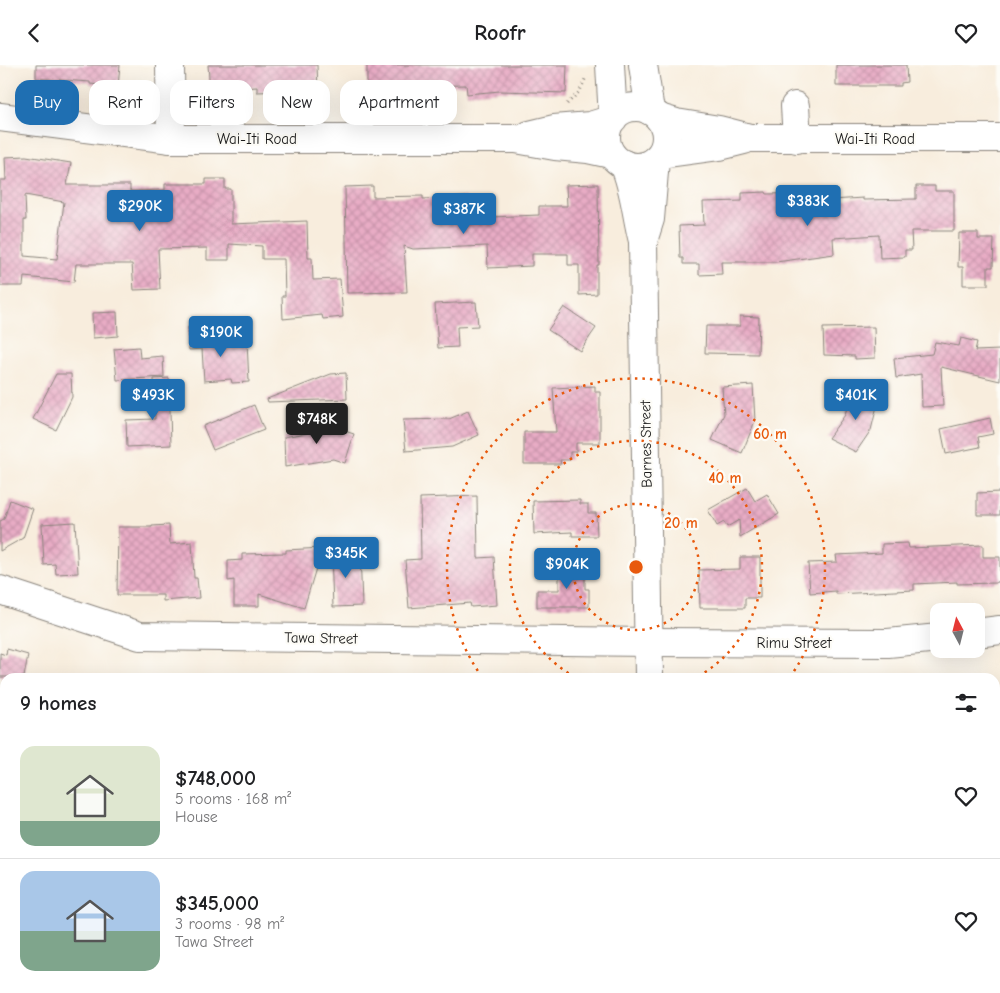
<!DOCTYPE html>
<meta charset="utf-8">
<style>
:root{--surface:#fff;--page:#f6f6f6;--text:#202124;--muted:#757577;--line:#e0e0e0;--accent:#1f6fb2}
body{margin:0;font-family:"Comic Neue",sans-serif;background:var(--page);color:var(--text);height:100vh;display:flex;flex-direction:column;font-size:19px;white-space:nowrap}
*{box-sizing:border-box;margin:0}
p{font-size:16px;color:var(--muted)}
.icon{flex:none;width:28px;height:28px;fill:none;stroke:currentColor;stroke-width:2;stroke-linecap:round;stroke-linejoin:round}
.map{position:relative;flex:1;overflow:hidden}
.details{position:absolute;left:0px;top:608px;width:1000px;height:321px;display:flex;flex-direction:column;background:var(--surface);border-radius:15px 15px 0 0;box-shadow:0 5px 20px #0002}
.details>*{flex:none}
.banner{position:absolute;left:15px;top:15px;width:500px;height:45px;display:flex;gap:10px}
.needle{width:32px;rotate:353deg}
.controls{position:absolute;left:930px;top:538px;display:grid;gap:10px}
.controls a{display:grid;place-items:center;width:55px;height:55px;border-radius:10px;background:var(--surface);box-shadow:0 5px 20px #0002;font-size:25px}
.price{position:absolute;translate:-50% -42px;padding:0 11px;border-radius:5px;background:var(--accent);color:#fff;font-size:16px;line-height:32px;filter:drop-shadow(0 1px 2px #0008)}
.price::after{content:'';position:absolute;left:50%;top:30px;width:15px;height:11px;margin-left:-8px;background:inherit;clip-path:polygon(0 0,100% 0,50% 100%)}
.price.current{background:#222;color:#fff}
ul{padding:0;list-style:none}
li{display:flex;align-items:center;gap:15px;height:125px;padding:0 20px}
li+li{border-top:1px solid var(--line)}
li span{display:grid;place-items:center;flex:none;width:140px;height:100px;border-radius:15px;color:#555}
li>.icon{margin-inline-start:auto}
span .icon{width:60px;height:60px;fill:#fffc;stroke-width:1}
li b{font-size:21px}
h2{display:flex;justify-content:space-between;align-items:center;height:60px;padding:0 20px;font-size:21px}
.chip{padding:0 18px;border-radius:15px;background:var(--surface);box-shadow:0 5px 20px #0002;font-size:18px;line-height:45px}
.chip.current{background:var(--accent);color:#fff}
header{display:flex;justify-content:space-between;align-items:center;height:65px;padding:0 20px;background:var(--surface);font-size:22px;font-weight:600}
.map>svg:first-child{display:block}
</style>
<header><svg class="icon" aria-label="back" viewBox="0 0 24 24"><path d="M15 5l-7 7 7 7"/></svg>Roofr<svg class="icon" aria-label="heart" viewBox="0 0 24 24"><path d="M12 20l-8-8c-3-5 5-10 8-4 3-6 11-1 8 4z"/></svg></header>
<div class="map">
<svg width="1000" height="928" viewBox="0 0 1000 928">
<defs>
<pattern id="building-cross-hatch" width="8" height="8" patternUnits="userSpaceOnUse" patternTransform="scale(1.25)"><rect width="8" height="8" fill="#e8acc5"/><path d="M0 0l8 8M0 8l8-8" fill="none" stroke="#c693a9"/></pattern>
</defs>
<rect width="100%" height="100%" fill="#fdfcf7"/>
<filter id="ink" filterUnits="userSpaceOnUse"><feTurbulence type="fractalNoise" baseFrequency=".02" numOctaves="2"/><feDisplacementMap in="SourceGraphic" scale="10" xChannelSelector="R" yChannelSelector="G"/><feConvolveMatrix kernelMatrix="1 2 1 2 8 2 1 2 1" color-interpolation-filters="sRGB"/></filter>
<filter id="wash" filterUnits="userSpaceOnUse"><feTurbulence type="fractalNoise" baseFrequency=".0096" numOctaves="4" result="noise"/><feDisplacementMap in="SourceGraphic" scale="20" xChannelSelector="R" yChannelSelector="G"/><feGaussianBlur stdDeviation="1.12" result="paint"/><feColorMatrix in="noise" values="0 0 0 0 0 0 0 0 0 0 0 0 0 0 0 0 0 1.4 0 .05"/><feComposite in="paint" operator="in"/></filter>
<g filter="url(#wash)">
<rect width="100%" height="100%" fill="#f8eddd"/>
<g id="blocks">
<g fill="url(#building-cross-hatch)" fill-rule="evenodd">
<path d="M36,0H120L118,22L90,19V17L36,13Z"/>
<path d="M208,0H317L318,25L257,27V22L210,25Z"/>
<path d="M367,0H567L566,28L500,26L467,29L466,20L367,22Z"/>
<path d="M836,0H906L907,17L901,18V21H836Z"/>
<path d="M26,91L71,98L67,120H130V126L165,125V119H206V114H225V124H231V159L307,156L308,193H312L313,215L340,214L343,252L323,254L322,250L283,254L282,231H285L284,194H262V181L229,179V195H207V183L158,184L160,224L134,225L132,199H76L74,217L24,212L23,221H0V115H6L5,92ZM25,130L64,137L57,194L24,191V155H26Z"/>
<path d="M598,119L599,200H597V229L579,230V200H568V189H532V201L488,203L487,181L413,184L404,181L407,227L347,228L345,122L373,121V132L423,131V134L466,132L467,153L539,150V141H567L566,120Z"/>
<path d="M916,121H935V126H954V166H911L912,185H905V192L880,193L879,170L833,173L834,189L776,197H721L722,209L699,210V199H683V193H680L679,161L704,160L703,137L742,136V128L766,127L767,129L816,128V136L863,133V135L916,134Z"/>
<path d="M959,168H978V174H994L993,202H988V220H963V202H958Z"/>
<path d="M476,237L478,261L457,262L458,282L438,283L435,239Z"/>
<path d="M564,242L596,263L580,286L548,265Z"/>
<path d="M117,247L118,271L93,273L92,248Z"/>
<path d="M740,251L759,252L758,289L705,288L706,261H740Z"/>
<path d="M205,261L206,280L247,277L249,317L232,318L231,314L204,316L202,284L189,285L188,262Z"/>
<path d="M874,262L875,293L855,294V291L824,290L823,263Z"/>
<path d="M961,273L977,277L975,286L1000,285V316L941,302L943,341L922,342L921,309L896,313L894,293L932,289L935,277L959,281Z"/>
<path d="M139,282L140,293L163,291L164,312L117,315L114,284Z"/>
<path d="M346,308L347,334L268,337L267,334L331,309Z"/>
<path d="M56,309H71L72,332L56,365L33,354Z"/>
<path d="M169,313L171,380L127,382L126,355L155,354L154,314Z"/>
<path d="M753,320L755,356L742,388L712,375L724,349L722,322Z"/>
<path d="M595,321V327H600V378H576V387H570V395H560L561,399H524V367H556L553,323Z"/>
<path d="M851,326L879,333L871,365L856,387L828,373L845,350Z"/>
<path d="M254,340L264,365L213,385L203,361Z"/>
<path d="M468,346L479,370L452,382L406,386L403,355L449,354Z"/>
<path d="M990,353L993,369L978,372L980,382L946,389L941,364Z"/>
<path d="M307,354L354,369L345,398L333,394L285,402L284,372L307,368Z"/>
<path d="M747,423L755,436L767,429L779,449L740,472L739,455L727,462L724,457L717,461L708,445Z"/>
<path d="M1000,427V450H977V428Z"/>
<path d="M477,431L478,493L494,492L497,540L471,542L470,538L409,543L405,495L421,494L420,433Z"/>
<path d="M10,435L33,444L23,473L0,486V456L4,454Z"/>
<path d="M580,435V439H588V448H596L597,471H572V467L534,469L533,436Z"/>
<path d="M75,457L78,508L56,509L55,499L44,500L42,459Z"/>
<path d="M169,460L170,479L192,477L194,513H197L199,533L163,536V530H117L118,462H152V461Z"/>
<path d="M908,478L909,483L983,480V492H1000V516L996,517V518L957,519V517L914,519V525L836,529V526L810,528L808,498L837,497L836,490L882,488V479Z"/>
<path d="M322,483L304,543L259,529V541H234V515L228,516V496L242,495V489L286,488V485Z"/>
<path d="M360,486L362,541L333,542L331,487Z"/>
<path d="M740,492H760V533H745V543H700L699,505L740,504Z"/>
<path d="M559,502H585V524H589V542H537V525H559Z"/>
<path d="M7,584L28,590L24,612H0V588L6,590Z"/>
</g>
</g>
</g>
<g filter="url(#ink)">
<use href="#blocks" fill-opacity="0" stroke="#8a847c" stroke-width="1"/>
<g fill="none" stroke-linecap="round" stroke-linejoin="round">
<defs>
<g id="minor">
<path d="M170,0L171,74"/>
<path d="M643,0L650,46"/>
<path d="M795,41L797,74"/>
<circle cx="636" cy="72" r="30"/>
<path d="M0,52L171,74H516L555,81L588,84L611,89"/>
<path d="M659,53L676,58L719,65L750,73H1000"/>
<path d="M529,70L554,64L590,61L613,54L610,0"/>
<path d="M661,89L720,81L744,75"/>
<path d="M624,99C635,124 636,150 643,176L650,154L655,95"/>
<path d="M643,176L649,612"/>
<path d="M0,525L140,571L648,577L888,578L939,573"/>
<path d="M976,568L1000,565"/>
<path d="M0,842L5,843"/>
<path d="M995,916H1000"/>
<path d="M250,924V928"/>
<path d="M668,924L670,928"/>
</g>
</defs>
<use href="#minor" stroke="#8a847c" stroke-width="30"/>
<path stroke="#8a847c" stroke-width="3" stroke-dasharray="1 4" stroke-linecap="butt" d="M567,39L580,26L586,12"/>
<use href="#minor" stroke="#fff" stroke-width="28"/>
</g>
</g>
<g fill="none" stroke="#e8590c" stroke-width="2.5" stroke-dasharray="2.5 5">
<circle cx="636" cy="502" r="63"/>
<path d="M575 612A126 126 0 1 1 697 612"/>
<path d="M482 612A189 189 0 1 1 790 612"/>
</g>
<g text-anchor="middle" stroke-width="4.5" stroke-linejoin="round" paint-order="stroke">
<g font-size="15" fill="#1c1c1c" stroke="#fdfcf7">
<text x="257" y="79">Wai-Iti Road</text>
<text x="875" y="79">Wai-Iti Road</text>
<text transform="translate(646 379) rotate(-91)" y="5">Barnes Street</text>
<text transform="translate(321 573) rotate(1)" y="5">Tawa Street</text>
<text x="794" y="583">Rimu Street</text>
</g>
</g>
<circle cx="636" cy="502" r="8" fill="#e8590c" stroke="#fdfcf7" stroke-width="2.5"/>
<g font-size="15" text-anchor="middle" font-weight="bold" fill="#e8590c" stroke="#fdfcf7" stroke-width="4.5" stroke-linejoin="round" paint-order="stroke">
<text x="770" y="374">60 m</text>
<text x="725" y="418">40 m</text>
<text x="681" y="463">20 m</text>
</g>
</svg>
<div class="controls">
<a><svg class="needle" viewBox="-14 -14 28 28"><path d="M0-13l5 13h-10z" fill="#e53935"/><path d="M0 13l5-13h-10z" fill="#757577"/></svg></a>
</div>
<b class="price" style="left:808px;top:162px">$383K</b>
<b class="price" style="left:140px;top:167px">$290K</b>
<b class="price" style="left:464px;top:170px">$387K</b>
<b class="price" style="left:221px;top:293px">$190K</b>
<b class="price" style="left:153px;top:356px">$493K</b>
<b class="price" style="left:856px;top:356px">$401K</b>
<b class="price current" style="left:317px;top:380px">$748K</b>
<b class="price" style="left:346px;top:514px">$345K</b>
<b class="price" style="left:567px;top:525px">$904K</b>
<div class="banner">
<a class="chip current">Buy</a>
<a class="chip">Rent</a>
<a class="chip">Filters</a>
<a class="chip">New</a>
<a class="chip">Apartment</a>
</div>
<section class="details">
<h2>9 homes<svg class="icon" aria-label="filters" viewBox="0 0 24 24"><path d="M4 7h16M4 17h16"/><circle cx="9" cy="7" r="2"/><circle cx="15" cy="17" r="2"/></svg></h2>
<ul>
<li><span style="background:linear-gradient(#dfe7d0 75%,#7fa58c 0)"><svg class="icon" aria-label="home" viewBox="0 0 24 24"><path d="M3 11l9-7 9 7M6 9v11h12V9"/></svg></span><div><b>$748,000</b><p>5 rooms · 168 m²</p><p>House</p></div><svg class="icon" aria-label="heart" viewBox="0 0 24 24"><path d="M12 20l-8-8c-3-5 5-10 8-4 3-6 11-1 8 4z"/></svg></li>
<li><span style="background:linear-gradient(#a9c7e8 60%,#7fa58c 0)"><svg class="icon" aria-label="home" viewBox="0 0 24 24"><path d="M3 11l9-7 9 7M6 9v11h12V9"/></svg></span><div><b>$345,000</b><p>3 rooms · 98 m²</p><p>Tawa Street</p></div><svg class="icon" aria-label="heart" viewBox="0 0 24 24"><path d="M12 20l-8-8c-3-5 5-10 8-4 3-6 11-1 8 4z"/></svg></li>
</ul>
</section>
</div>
